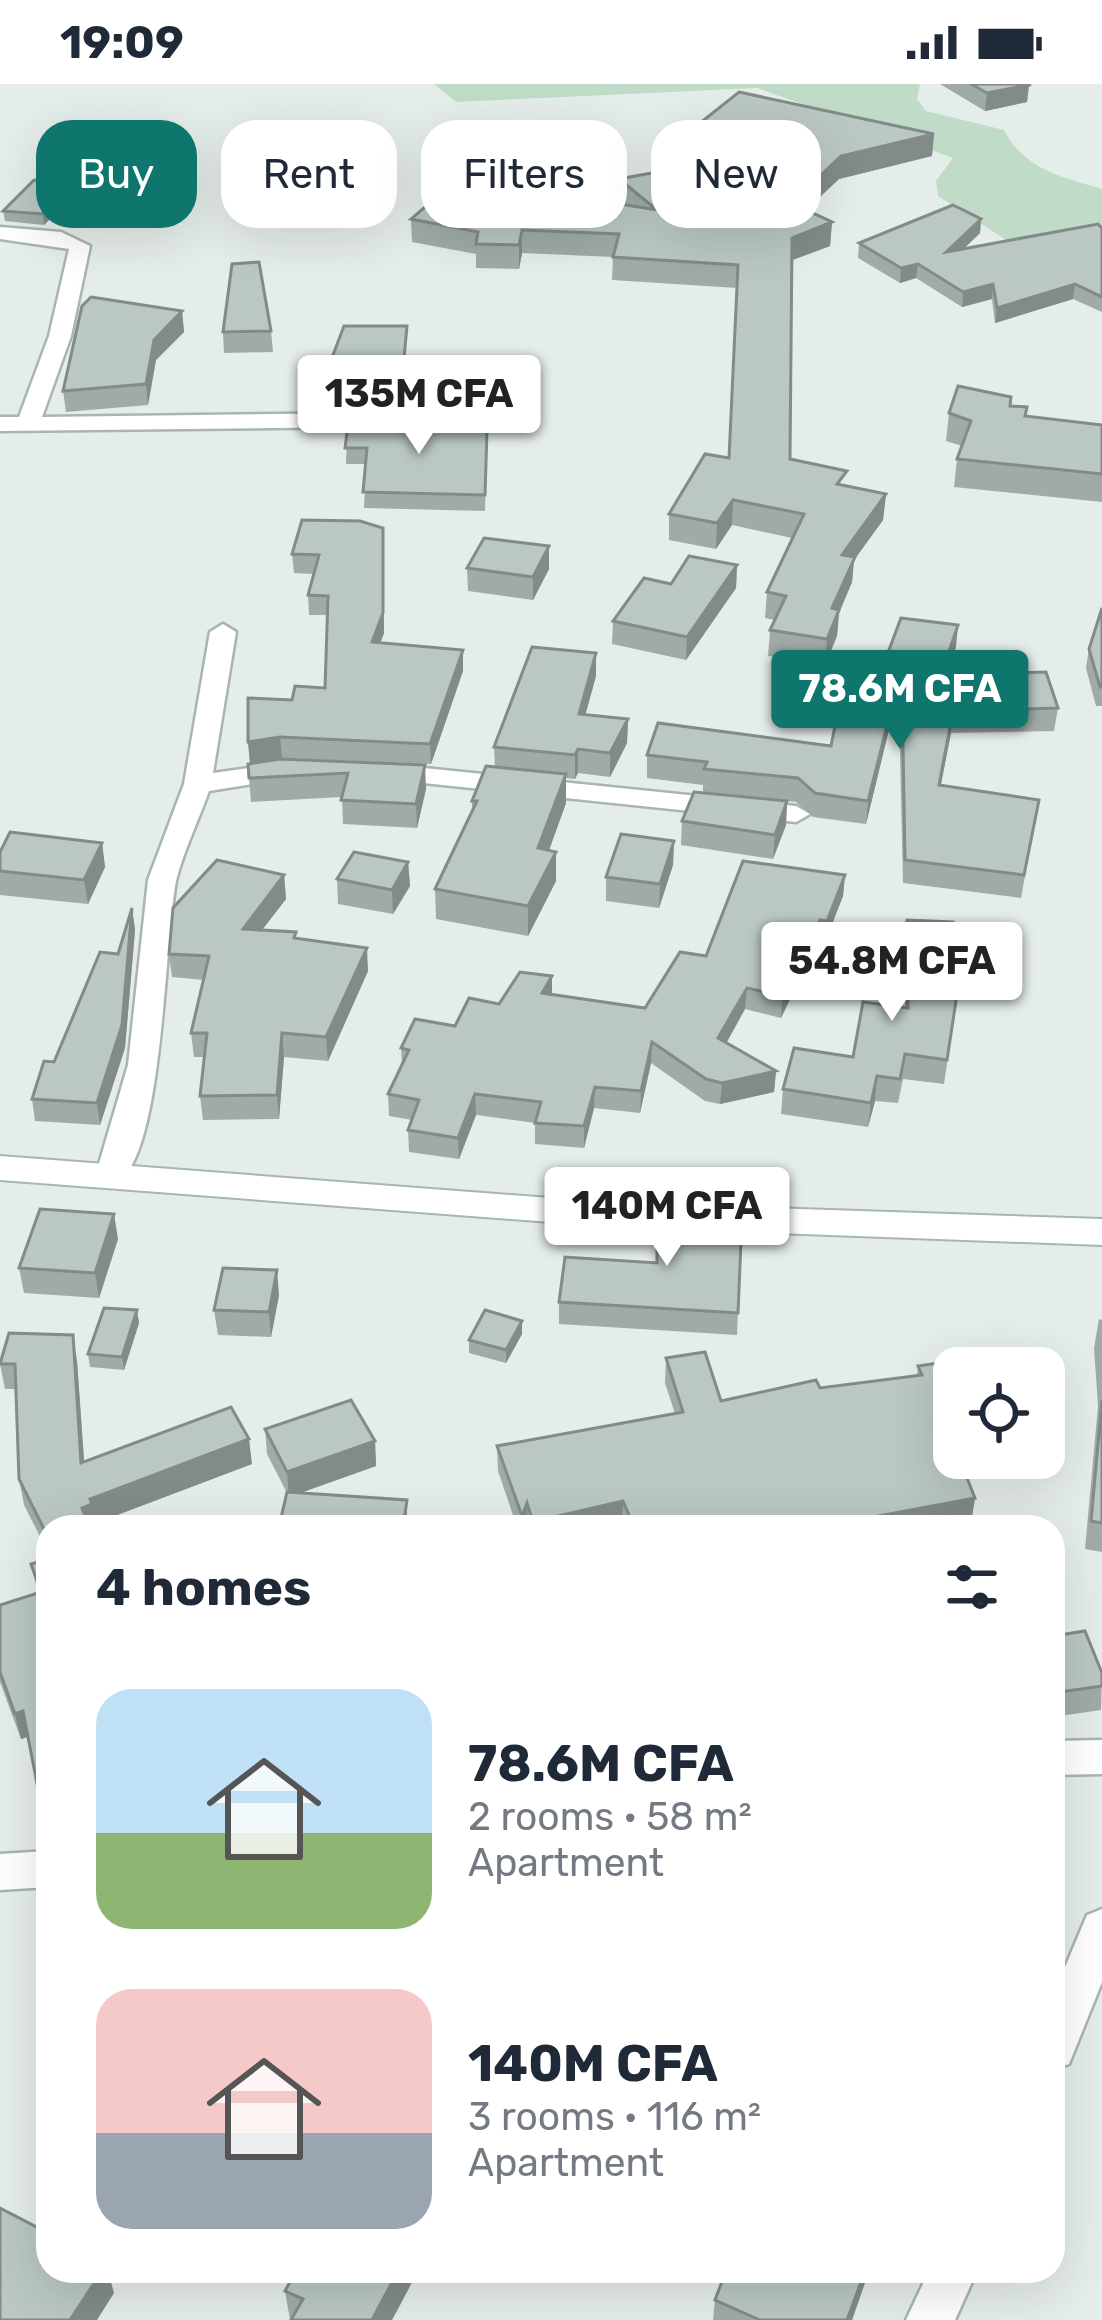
<!DOCTYPE html>
<meta charset="utf-8">
<style>
:root{--surface:#fff;--page:#f2f2f3;--text:#1f2937;--muted:#747a83;--accent:#0f766e}
body{margin:0;font-family:Rubik,sans-serif;background:var(--page);color:var(--text);height:100vh;display:flex;flex-direction:column;font-size:45px;white-space:nowrap}
*{box-sizing:border-box;margin:0}
p{font-size:39px;color:var(--muted)}
.icon{flex:none;width:66px;height:66px;fill:none;stroke:currentColor;stroke-width:2;stroke-linecap:round;stroke-linejoin:round}
.map{position:relative;flex:1;overflow:hidden}
.drawer{position:absolute;left:36px;top:1431px;width:1029px;height:768px;display:flex;flex-direction:column;background:var(--surface);border-radius:36px;box-shadow:0 12px 48px #0002}
.drawer>*{flex:none}
.guide{position:absolute;left:36px;top:36px;width:1032px;height:108px;display:flex;gap:24px}
.controls{position:absolute;left:933px;top:1263px;display:grid;gap:24px}
.controls a{display:grid;place-items:center;width:132px;height:132px;border-radius:24px;background:var(--surface);box-shadow:0 12px 48px #0002;font-size:60px}
.price{position:absolute;translate:-50% -102px;padding:0 27px;border-radius:12px;background:#fff;color:#222;font-size:39px;line-height:78px;filter:drop-shadow(0 3px 6px #0008)}
.price::after{content:'';position:absolute;left:50%;top:72px;width:36px;height:27px;margin-left:-18px;background:inherit;clip-path:polygon(0 0,100% 0,50% 100%)}
.price.selected{background:var(--accent);color:#fff}
ul{padding:0;list-style:none}
li{display:flex;align-items:center;gap:36px;height:300px;padding:0 60px}
li span{display:grid;place-items:center;flex:none;width:336px;height:240px;border-radius:36px;color:#555}
li>.icon{margin-inline-start:auto}
span .icon{width:144px;height:144px;fill:#fffc;stroke-width:1}
li b{font-size:51px}
h2{display:flex;justify-content:space-between;align-items:center;height:144px;padding:0 60px;font-size:51px}
.tag{padding:0 42px;border-radius:36px;background:var(--surface);box-shadow:0 12px 48px #0002;font-size:42px;line-height:108px}
.tag.selected{background:var(--accent);color:#fff}
.status{display:flex;justify-content:space-between;align-items:center;height:84px;padding:0 60px;background:var(--surface);direction:ltr}
.status svg{height:33px;fill:currentColor}
.map>svg:first-child{display:block}
</style>
<div class="status"><b>19:09</b><svg viewBox="0 0 49 12"><path d="M0 12V9h3v3zM5 12V6h3v6zM10 12V3h3v9zM15 12V0h3v12zM26 1h20v11H26zM47 4h2v5h-2z"/></svg></div>
<div class="map">
<svg width="1102" height="2236" viewBox="0 0 1102 2236">
<rect width="100%" height="100%" fill="#e5edea"/>
<path fill="#c0dbc8" d="M434,0H920L917,15L926,27L1004,46C1024,85 1061,93 1102,105V151L1017,163L938,112L936,97L953,74L757,4L456,18Z"/>
<g fill="none" stroke-linecap="round" stroke-linejoin="round">
<defs>
<g id="street">
<path d="M0,143L61,148L90,162L71,252L42,333L363,329L374,336L363,343L0,347V333H19L49,252L69,165L0,155Z"/>
<path d="M223,540L236,548L213,689L291,678L305,686L291,694L209,707C199,735 185,764 177,793C164,844 165,1086 112,1101L96,1090L128,981L148,796L184,700L210,548Z"/>
<path d="M385,680L796,722L810,730L796,738L375,694V682Z"/>
<path d="M1102,1656V1690L1053,1691V1657Z"/>
<path d="M48,1767V1803L0,1806V1770Z"/>
<path d="M1102,1825V1898L1069,1980L1053,1986V1912L1087,1831Z"/>
<path d="M929,2187H977L955,2236H906Z"/>
</g>
<path id="secondary" d="M0,1072L615,1119L1102,1135V1161L615,1143L0,1096Z"/>
</defs>
<use href="#street" stroke="#a8b5b1" stroke-width="5"/>
<use href="#secondary" stroke="#a4b7b1" stroke-width="4"/>
<use href="#street" fill="#fff" fill-rule="evenodd"/>
<use href="#secondary" fill="#fff" fill-rule="evenodd"/>
</g>
<g fill="#a0aba8">
<path d="M940,0H1028L1029,1L1027,18L985,27Z"/>
<path d="M934,50L932,72L839,95L806,126L832,138L830,162L792,176L790,375L845,402L886,410L883,436L854,476L852,498L839,529L837,552L825,581L768,572L770,546L774,536L765,534L767,508L792,454L732,441L716,465L669,456V430L729,374L737,204L612,196L613,173L522,169L519,185L476,184V170L412,158L411,135L621,120L619,118V95L656,88V74Z"/>
<path d="M72,101L74,111L44,141L5,137L3,127Z"/>
<path d="M981,135L980,149L963,165L1102,144V228L1073,215L995,239L992,215L962,223L916,194L900,199L858,174L859,159Z"/>
<path d="M182,227L184,248L156,276L148,321L66,328L63,307Z"/>
<path d="M407,242L404,296H407L408,311L405,344L414,347L487,346L485,427L364,424L366,380H346L347,348H322L321,333L394,332L402,328L395,325H317L316,310L330,279Z"/>
<path d="M271,247L273,268L224,269L223,248Z"/>
<path d="M1010,322L1026,332L1102,341V418L954,403L957,375L962,362L946,357L949,329Z"/>
<path d="M383,444L384,549L380,559L463,566V587L431,680L282,674L250,679L248,658L292,616L325,604L328,531H309L308,511L313,490L294,489L292,470Z"/>
<path d="M549,462V485L533,516L468,507L467,484Z"/>
<path d="M737,481L736,504L686,576L612,560L613,537L671,500Z"/>
<path d="M1102,524V622H1096L1086,584L1089,565Z"/>
<path d="M956,563L946,590L1058,624L1054,647L951,649L941,701L1039,716L1021,814L903,799L899,626L894,625L866,740L813,733L796,718L703,708V701L647,694V671L831,662L863,640L865,573L886,574Z"/>
<path d="M596,592L585,631L628,635L627,659L610,693L578,689L575,695L566,694V719L549,766L556,797L528,852L436,835L435,805L472,728V717L495,683L494,663Z"/>
<path d="M280,675L426,705L417,744L343,740L342,713L251,718L249,694Z"/>
<path d="M787,717L786,741L773,775L681,761L682,737Z"/>
<path d="M674,757L673,781L659,824L606,817V793Z"/>
<path d="M102,759L105,783L88,820L0,811V768Z"/>
<path d="M408,778L410,802L393,830L338,820L337,795Z"/>
<path d="M284,791L286,815L262,846L296,848V854L368,887L328,977L284,973L279,1035L203,1036L200,1012L204,973H194L191,949L204,896L172,893L169,870Z"/>
<path d="M845,791L843,812L825,858L818,857L781,934L745,925L726,959L776,987L774,1008L720,1020L705,1017L651,979L640,1029L594,1024L584,1064L535,1060V1039L476,1031L459,1075L409,1068L408,1046L412,1036L389,1032L388,1010L402,981L401,964L455,942L499,920L552,911L645,924L706,872Z"/>
<path d="M132,824L135,846L125,964L100,1041L35,1037L32,1015L118,870Z"/>
<path d="M907,836L954,864H964L944,1000L903,995L898,1019L875,1017L868,1043L781,1030L783,1005L853,973L905,923L904,860Z"/>
<path d="M742,1134L737,1251L559,1240V1218L656,1179Z"/>
<path d="M118,1155L99,1214L24,1209L19,1184Z"/>
<path d="M279,1211L271,1253L218,1251L214,1226Z"/>
<path d="M137,1226L139,1239L124,1286L90,1283L88,1270Z"/>
<path d="M1099,1235L1102,1236V1468L1085,1465L1098,1322L1094,1264Z"/>
<path d="M522,1237V1250L506,1279L469,1269V1256Z"/>
<path d="M666,1274L721,1317L917,1291L918,1282L954,1284V1374H1005L1004,1380L964,1386L975,1414L971,1439L949,1443H517L498,1387L497,1362L675,1330L665,1299Z"/>
<path d="M77,1277L84,1378L252,1380L96,1439L97,1443H48V1468L24,1421L19,1395L16,1305H5L0,1280Z"/>
<path d="M265,1345L375,1357L376,1382L300,1409L408,1437L287,1409L267,1370Z"/>
<path d="M48,1475L44,1735L28,1653L21,1655L0,1598V1521L38,1509L31,1480Z"/>
<path d="M1053,1552L1102,1589L1101,1626L1053,1633Z"/>
<path d="M296,2187H418L392,2236H290L285,2207Z"/>
<path d="M726,2187H869L852,2236H713L715,2216Z"/>
</g>
<g fill="#828b88">
<path d="M1029,1L1027,18L985,27L987,9Z"/>
<path d="M934,50L932,72L839,95L789,142L791,119L841,72Z"/>
<path d="M72,101L74,111L44,141L43,130Z"/>
<path d="M981,135L980,149L945,183L946,168Z"/>
<path d="M832,138L830,162L790,177L792,154Z"/>
<path d="M522,146V169L519,185V161Z"/>
<path d="M918,180L916,194L900,199L901,184Z"/>
<path d="M993,200L992,215L962,223L963,208Z"/>
<path d="M1075,200L1073,215L995,239L997,224Z"/>
<path d="M182,227L184,248L156,276L148,321L146,300L154,256Z"/>
<path d="M886,410L883,436L854,476L852,498L839,529L837,552L825,581L827,555L842,471Z"/>
<path d="M733,416L732,441L716,465L717,439Z"/>
<path d="M383,444L384,549L373,578L372,558Z"/>
<path d="M549,462V485L533,516V493Z"/>
<path d="M737,481L736,504L686,576L687,553Z"/>
<path d="M958,541L956,563L938,613L941,591Z"/>
<path d="M463,566V587L431,680L430,660Z"/>
<path d="M596,569V592L579,654V630Z"/>
<path d="M897,602L894,625L866,740L868,717Z"/>
<path d="M953,627L951,649L936,724L939,701Z"/>
<path d="M628,635L627,659L610,693V669Z"/>
<path d="M280,653L282,674L250,679L248,658Z"/>
<path d="M578,665V689L575,695V671Z"/>
<path d="M425,681L426,705L417,744L416,720Z"/>
<path d="M566,690V719L539,794L538,764Z"/>
<path d="M787,717L786,741L773,775L775,751Z"/>
<path d="M674,757L673,781L659,824L660,800Z"/>
<path d="M102,759L105,783L88,820L84,796Z"/>
<path d="M556,768V797L528,852V822Z"/>
<path d="M408,778L410,802L393,830L392,806Z"/>
<path d="M284,791L286,815L245,868L243,845Z"/>
<path d="M845,791L843,812L825,858L827,837Z"/>
<path d="M132,824L135,846L125,964L100,1041L97,1019Z"/>
<path d="M820,836L818,857L781,934L782,912Z"/>
<path d="M367,864L368,887L328,977L326,953Z"/>
<path d="M552,892V914L542,909Z"/>
<path d="M747,904L745,925L717,976L718,954Z"/>
<path d="M282,949L284,973L279,1035L277,1011Z"/>
<path d="M652,958L651,979L640,1029L641,1007Z"/>
<path d="M776,987L774,1008L720,1020L722,999Z"/>
<path d="M877,992L875,1017L868,1043L871,1019Z"/>
<path d="M595,1003L594,1024L584,1064V1042Z"/>
<path d="M475,1010L476,1031L459,1075L458,1054Z"/>
<path d="M114,1130L118,1155L99,1214L95,1189Z"/>
<path d="M277,1186L279,1211L271,1253L269,1228Z"/>
<path d="M137,1226L139,1239L124,1286L122,1273Z"/>
<path d="M522,1237V1250L506,1279V1266Z"/>
<path d="M73,1251L77,1277L86,1404L81,1379Z"/>
<path d="M249,1355L252,1380L96,1439L97,1443H86L82,1424L90,1415Z"/>
<path d="M375,1357L376,1382L289,1413L287,1388Z"/>
<path d="M975,1414L971,1439L949,1443H846L847,1438Z"/>
<path d="M407,1416V1443H403Z"/>
<path d="M623,1417L622,1442L545,1443V1435Z"/>
<path d="M527,1419L528,1443H522V1432Z"/>
<path d="M23,1627L29,1652L21,1655L15,1630Z"/>
<path d="M48,1708V1734L44,1735L39,1710Z"/>
<path d="M102,2187H108L114,2209L97,2236H70Z"/>
<path d="M398,2187H418L392,2236H372Z"/>
<path d="M865,2187H869L852,2236H847Z"/>
</g>
<g fill="#bac7c3" stroke="#828b88" stroke-width="3">
<path d="M971,0H1028L1029,1L987,9Z"/>
<path d="M739,8L934,50L841,72L791,119L832,138L792,154L790,375L847,387L837,400L886,410L842,471L855,473L832,524L839,526L827,555L770,546L786,512L767,508L804,430L733,416L717,439L669,430L705,370L729,374L738,181L613,173L619,150L522,146L519,161L476,160L478,148L411,135L440,110L536,115L544,108L657,126L619,95L663,87L656,74Z"/>
<path d="M34,96L72,101L43,130L3,127Z"/>
<path d="M953,121L981,135L946,168L1098,140L1102,144V213L1075,200L997,224L993,200L963,208L918,180L901,184L859,159Z"/>
<path d="M259,178L271,247L223,248L232,180Z"/>
<path d="M91,213L182,227L154,256L146,300L63,307L82,222Z"/>
<path d="M344,242H407L402,296H407L406,316L394,310H316L321,279H330Z"/>
<path d="M958,302L1011,313L1010,322L1027,323L1025,332L1102,341V390L957,375L971,337L949,329Z"/>
<path d="M405,326L404,344L414,347L487,346L485,411L363,408L367,364H345L349,333H321L394,332Z"/>
<path d="M302,436L360,437L383,444V529L372,558L463,566L430,660L280,653L248,658V614L292,616L295,602L325,604L328,512L308,511L319,471L292,470Z"/>
<path d="M484,454L549,462L533,493L467,484Z"/>
<path d="M689,472L737,481L687,553L613,537L644,494L671,500Z"/>
<path d="M1102,524V603H1100L1089,565Z"/>
<path d="M901,534L958,541L941,591L1046,588L1058,624L953,627L939,701L1039,716L1024,791L905,776L902,603L897,602L868,717L815,709L798,694L704,685L707,678L647,671L658,639L831,662L836,637L865,641V573L886,574Z"/>
<path d="M532,563L596,569L579,630L628,635L610,669L578,665L575,671L494,663Z"/>
<path d="M280,675L425,681L416,720L341,716L348,689L249,694L248,680Z"/>
<path d="M486,682L566,690L538,764L556,768L528,822L435,805L477,717H472Z"/>
<path d="M694,708L787,717L775,751L682,737Z"/>
<path d="M10,748L102,759L84,796L0,787V768Z"/>
<path d="M621,750L674,757L660,800L606,793Z"/>
<path d="M354,768L408,778L392,806L337,795Z"/>
<path d="M217,776L284,791L243,845L296,848L294,854L367,864L326,953L282,949L277,1011L200,1012L207,949H191L209,872L169,870L173,824Z"/>
<path d="M743,777L845,791L827,837L820,836L782,912L747,904L718,954L776,987L722,999L706,995L652,958L641,1007L595,1003L584,1042L535,1039L541,1018L475,1010L458,1054L408,1046L419,1016L388,1010L409,966L401,964L415,935L455,942L469,914L499,920L520,888L552,892L542,909L645,924L680,868L706,872Z"/>
<path d="M132,824L122,941L97,1019L32,1015L44,977L54,978L100,868L118,870Z"/>
<path d="M907,836L953,838L954,864H964L947,976L905,970L900,995L877,992L871,1019L783,1005L794,964L853,973L863,918L908,924Z"/>
<path d="M40,1125L114,1130L95,1189L19,1184Z"/>
<path d="M657,1127L742,1134L738,1229L559,1218L565,1173L657,1179Z"/>
<path d="M223,1184L277,1186L269,1228L214,1226Z"/>
<path d="M104,1224L137,1226L122,1273L88,1270Z"/>
<path d="M485,1226L522,1237L506,1266L469,1256Z"/>
<path d="M9,1249L73,1251L81,1379L231,1323L249,1355L90,1415L92,1420L82,1424L89,1443H48V1453L19,1395L15,1280H0Z"/>
<path d="M705,1268L721,1317L816,1296L820,1304L922,1291L918,1282L975,1274L979,1284H954V1374H959L975,1414L847,1438L849,1443H634L623,1417L545,1435H532L527,1419L522,1432L497,1362L683,1328L666,1274Z"/>
<path d="M351,1316L375,1357L287,1388L265,1345Z"/>
<path d="M1102,1316V1439L1091,1437Z"/>
<path d="M287,1408L407,1416L403,1443H279Z"/>
<path d="M48,1475V1708L39,1710L23,1627L15,1630L0,1588V1521L41,1508L31,1480Z"/>
<path d="M1085,1547L1102,1589V1602L1053,1609V1552Z"/>
<path d="M0,2124L48,2149V2187H102L70,2236H0Z"/>
<path d="M296,2187H398L372,2236H291L303,2215L285,2207Z"/>
<path d="M726,2187H865L847,2236H760L715,2216Z"/>
</g>
</svg>
<div class="controls">
<a><svg class="icon" aria-label="locate" viewBox="0 0 24 24"><circle cx="12" cy="12" r="6"/><path d="M12 2v4M12 18v4M2 12h4M18 12h4"/></svg></a>
</div>
<b class="price" style="left:419px;top:373px">135M CFA</b>
<b class="price selected" style="left:900px;top:668px">78.6M CFA</b>
<b class="price" style="left:892px;top:940px">54.8M CFA</b>
<b class="price" style="left:667px;top:1185px">140M CFA</b>
<div class="guide">
<a class="tag selected">Buy</a>
<a class="tag">Rent</a>
<a class="tag">Filters</a>
<a class="tag">New</a>
</div>
<section class="drawer">
<h2>4 homes<svg class="icon" aria-label="filters" viewBox="0 0 24 24"><path d="M4 7h16M4 17h16"/><circle cx="9" cy="7" r="2"/><circle cx="15" cy="17" r="2"/></svg></h2>
<ul>
<li><span style="background:linear-gradient(#bfe0f5 60%,#8fb573 0)"><svg class="icon" aria-label="home" viewBox="0 0 24 24"><path d="M3 11l9-7 9 7M6 9v11h12V9"/></svg></span><div><b>78.6M CFA</b><p>2 rooms · 58 m²</p><p>Apartment</p></div></li>
<li><span style="background:linear-gradient(#f6c9c9 60%,#9aa5b1 0)"><svg class="icon" aria-label="home" viewBox="0 0 24 24"><path d="M3 11l9-7 9 7M6 9v11h12V9"/></svg></span><div><b>140M CFA</b><p>3 rooms · 116 m²</p><p>Apartment</p></div></li>
</ul>
</section>
</div>
